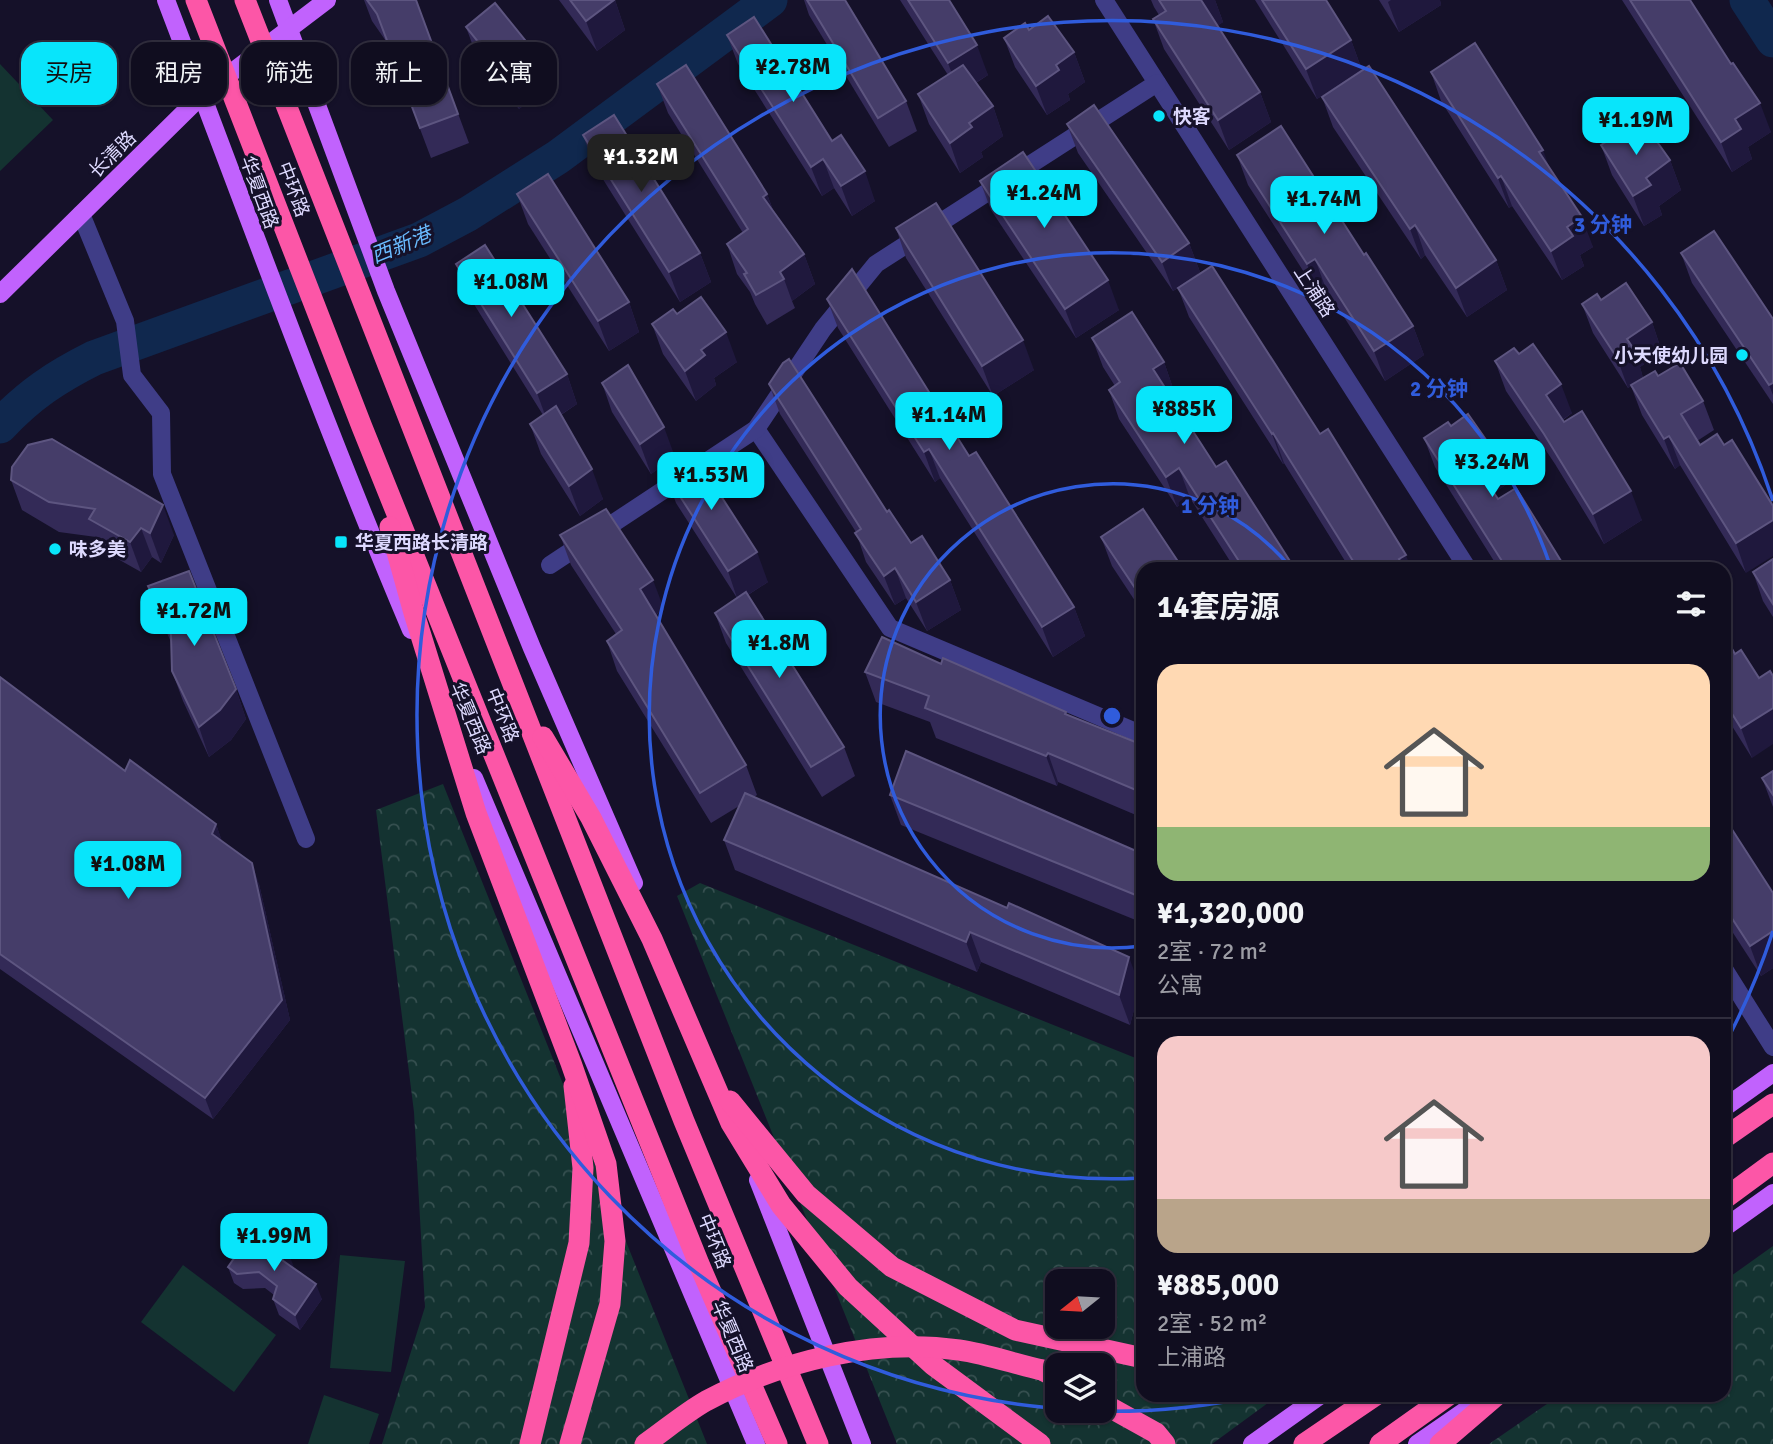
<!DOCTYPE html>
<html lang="zh">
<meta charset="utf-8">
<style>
:root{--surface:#100d1f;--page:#1e1b2c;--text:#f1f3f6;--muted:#9c9ca4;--line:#302d3d;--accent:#08e5fb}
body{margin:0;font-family:Signika,"Noto Sans SC",sans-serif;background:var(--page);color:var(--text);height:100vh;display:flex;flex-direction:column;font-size:26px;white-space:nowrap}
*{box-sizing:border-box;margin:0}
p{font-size:23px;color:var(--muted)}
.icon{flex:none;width:38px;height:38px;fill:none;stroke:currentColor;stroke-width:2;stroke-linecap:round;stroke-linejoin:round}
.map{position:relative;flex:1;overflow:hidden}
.sheet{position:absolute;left:1136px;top:562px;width:595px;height:840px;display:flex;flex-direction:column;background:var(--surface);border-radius:21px;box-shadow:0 2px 5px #0004,0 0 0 2px var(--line)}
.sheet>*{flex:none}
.top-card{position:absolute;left:21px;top:42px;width:665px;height:63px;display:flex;gap:14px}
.needle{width:46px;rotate:252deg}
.fabs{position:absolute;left:1045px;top:1269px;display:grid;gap:14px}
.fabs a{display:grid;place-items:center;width:70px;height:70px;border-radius:14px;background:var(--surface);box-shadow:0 2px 5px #0004,0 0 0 2px var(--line);font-size:35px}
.price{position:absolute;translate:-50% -60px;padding:0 16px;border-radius:14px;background:var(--accent);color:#111;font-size:23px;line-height:46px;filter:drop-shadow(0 2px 4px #0008)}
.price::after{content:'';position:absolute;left:50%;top:42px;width:21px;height:16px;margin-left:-10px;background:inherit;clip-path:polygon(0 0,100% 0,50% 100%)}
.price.on{background:#222;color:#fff}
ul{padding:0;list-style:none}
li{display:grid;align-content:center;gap:14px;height:371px;padding:0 21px}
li+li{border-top:2px solid var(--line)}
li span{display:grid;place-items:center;height:217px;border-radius:21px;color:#555}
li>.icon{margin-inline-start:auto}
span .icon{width:126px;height:126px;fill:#fffc;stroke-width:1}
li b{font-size:30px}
h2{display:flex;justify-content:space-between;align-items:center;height:84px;padding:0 21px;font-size:30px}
.chip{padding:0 24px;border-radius:21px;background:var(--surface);box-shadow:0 2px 5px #0004,0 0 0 2px var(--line);font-size:24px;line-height:63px}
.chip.on{background:var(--accent);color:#111}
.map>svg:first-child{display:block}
</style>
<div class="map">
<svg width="1773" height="1444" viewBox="0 0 1773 1444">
<defs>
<pattern id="park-crowns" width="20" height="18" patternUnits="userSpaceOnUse" patternTransform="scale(1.75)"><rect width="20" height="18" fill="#143331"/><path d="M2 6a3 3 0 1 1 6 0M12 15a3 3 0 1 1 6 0" fill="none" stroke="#365050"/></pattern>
</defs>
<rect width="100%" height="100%" fill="#151129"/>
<g fill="url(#park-crowns)" fill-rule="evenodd">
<path d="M443,784L707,1444H382L425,1307L414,1112L376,810Z"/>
<path d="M700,883L1143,1061V1395H1279L1212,1444H897L677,896ZM1057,1281H1102V1326H1057ZM1057,1365H1102V1410H1057Z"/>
<path d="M1773,1246V1444H1489L1560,1395H1724V1281Z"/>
</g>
<g fill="#143331">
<path d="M0,64L53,120L0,171Z"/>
<path d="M340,1255L405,1261L391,1372L330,1368Z"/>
<path d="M183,1265L276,1335L234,1392L141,1322Z"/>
<path d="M324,1395L379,1414L369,1444H308Z"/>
</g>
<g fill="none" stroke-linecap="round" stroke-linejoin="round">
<g stroke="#10284e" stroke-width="35">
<path d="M1747,0L1773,40"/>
<path d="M0,426C29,395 56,377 94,358L419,240L468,214L558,157L770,0"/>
</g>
<g stroke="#3f3d87" stroke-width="18">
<path d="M1104,0L1468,569"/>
<path d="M81,214L125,321L132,375L161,413L162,474L306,839"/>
<path d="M756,429L890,628L1143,735"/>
<path d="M550,565L756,429L823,329L876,264L1157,83"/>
<path d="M1724,969L1773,1047"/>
</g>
<g stroke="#c162fd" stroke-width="18">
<path d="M166,0C246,210 323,422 411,630"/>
<path d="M278,0L386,291L532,648L634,883"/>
<path d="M0,294L202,95L327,0"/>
<path d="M474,778L756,1444"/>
<path d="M1724,1108L1773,1073"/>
<path d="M758,1180L862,1444"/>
<path d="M1724,1228L1773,1193"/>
<path d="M1252,1444L1321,1395"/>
<path d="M1417,1444L1472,1406"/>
</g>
<g stroke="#fc56a7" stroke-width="21">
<path d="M1724,1138L1773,1104"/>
<path d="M1724,1199L1773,1163"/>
<path d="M1042,1370L1057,1378"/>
<path d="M1102,1403L1156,1433L1165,1444"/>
<path d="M530,1444L579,1243L583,1168L574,1086"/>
<path d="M1304,1444L1376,1395"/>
<path d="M1380,1444L1449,1395"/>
<path d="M1440,1444L1497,1395"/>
</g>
<g stroke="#fc56a7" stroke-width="21">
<path d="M196,0L362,427L699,1264L777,1444"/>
<path d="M245,0L684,1121L818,1444"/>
<path d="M390,527L414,613L476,813L571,1063L606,1164L615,1241L610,1304L570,1444"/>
<path d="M543,737L591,818L652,939L731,1123L781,1205L848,1287L933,1365L1040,1444"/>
<path d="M730,1101L806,1194L892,1267L1015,1330L1143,1358"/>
<path d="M645,1444C665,1430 685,1413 706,1401C781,1361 874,1338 959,1350C987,1354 1015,1364 1042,1370"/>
</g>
</g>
<g fill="#332a57">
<path d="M364,0H416L469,143L431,158L388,44L372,21Z"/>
<path d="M559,0H615L625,30L597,51Z"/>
<path d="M804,0H845L906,101L917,131L889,147L809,15Z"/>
<path d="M900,0H949L988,75L976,83L993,106L1003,136L981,152L983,157L960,173L929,124L918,94L948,75Z"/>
<path d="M1151,0H1215L1223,22L1217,26L1260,92L1271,122L1229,150L1164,49L1153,19L1159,15L1154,7Z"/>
<path d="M1255,0H1326L1351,40L1362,70L1317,99Z"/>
<path d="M1379,0H1440L1441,5L1399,32Z"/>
<path d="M1622,0H1690L1731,64L1771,132L1748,147L1752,159L1732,172Z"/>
<path d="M466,27L549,86L519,109L477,57Z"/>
<path d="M1029,30L1074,52L1085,82L1068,94L1070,100L1047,115L1015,67L1004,38Z"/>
<path d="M727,35L832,141L875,201L852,216L834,188L822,196L738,64Z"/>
<path d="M1431,72L1550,168L1593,247L1580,255L1584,266L1562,280L1512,206L1509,208L1441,101Z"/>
<path d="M657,84L767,194L773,210L804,254L815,284L792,301L795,308L767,325L755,304L750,292L737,274L727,244L743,233L668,113Z"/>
<path d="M1322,97L1496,260L1507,290L1467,317L1425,255L1421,259L1333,127Z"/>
<path d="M1067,124L1189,243L1200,272L1186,283L1320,434L1411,569H1350L1284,463L1283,464L1189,317L1178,288L1173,291L1078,153Z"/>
<path d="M583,135L700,253L711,282L680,302L594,165Z"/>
<path d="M1621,138L1670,160L1681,190L1659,206L1662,215L1644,226L1612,175L1601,145Z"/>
<path d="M1237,155L1364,255L1413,326L1424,355L1385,381L1326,289L1318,294L1248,185Z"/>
<path d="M980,181L1119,310L1076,338L991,210Z"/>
<path d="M517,194L629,302L639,332L609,351L528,224Z"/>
<path d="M896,228L1034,370L993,396L906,258Z"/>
<path d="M1681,253L1773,319V404L1692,283Z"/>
<path d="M456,264L567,374L577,404L561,415L603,499L580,516L541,454L530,424L543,415L467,293Z"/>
<path d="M827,299L969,456L1074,607L1085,636L1053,657L940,478L935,482L838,328Z"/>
<path d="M1601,300L1652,322L1662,352L1640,367L1643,378L1658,376L1703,401L1714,430L1697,441L1700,445L1717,434L1746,573L1680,465L1675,469L1642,415L1631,386L1628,388L1593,333L1582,304Z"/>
<path d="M677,314L737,362L714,378L716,385L696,401L663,354L652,324Z"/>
<path d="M1092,338L1164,362L1174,391L1169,395L1216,467L1295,569H1235L1190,498L1177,507L1119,419L1109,390L1115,386L1103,367Z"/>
<path d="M1519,354L1572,413L1563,420L1642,520L1604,544L1555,464L1506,391L1495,361Z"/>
<path d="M602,383L675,457L651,474L612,412Z"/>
<path d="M769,384L887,512L911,543L950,580L961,610L927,631L906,598L895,605L866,562L856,532L780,414Z"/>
<path d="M1451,426L1496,454L1507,484L1494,493L1498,499L1566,569H1499L1435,467L1424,438Z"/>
<path d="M665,473L768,582L748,595L844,747L855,776L822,797L726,643L715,613L737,598L676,503Z"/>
<path d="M11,480L174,535L161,563L152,557L141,572L100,549L96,537L59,532L22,510Z"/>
<path d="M560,535L664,609L656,615L746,765L757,795L754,797L1140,987L1130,1025L981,962L977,972L735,870L724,840L739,806L711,823L617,671L607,641L616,634L571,565Z"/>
<path d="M1101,537L1143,569V613L1112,566Z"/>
<path d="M1773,559V617L1763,601L1753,572Z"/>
<path d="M148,586L236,689L246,719L231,740L209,757L183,701L172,671L171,642L159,615Z"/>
<path d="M1724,635L1735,654L1759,678L1752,758L1727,718L1724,720Z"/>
<path d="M941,664L1066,712L1067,715L1143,745V818L1058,782L1057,786L936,738L930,722L876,702L865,672Z"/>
<path d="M0,677L125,771L216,824L222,842L259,884L290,1020L213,1119L0,969Z"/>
<path d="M1773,771V807L1762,778Z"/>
<path d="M890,795L1143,854V923L901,825Z"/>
<path d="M1724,817L1773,893V968L1761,976L1724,919Z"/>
<path d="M262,1248L293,1267L322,1299L300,1330L279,1315L273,1299L274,1295L265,1288L243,1289L234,1283L228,1267Z"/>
</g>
<g fill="#1f183d">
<path d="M615,0L625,30L597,51L586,21Z"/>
<path d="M1201,0H1215L1223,22L1212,30Z"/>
<path d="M1391,0H1440L1441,5L1399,32L1388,2Z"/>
<path d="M1351,40L1362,70L1317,99L1306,69Z"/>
<path d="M977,45L988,75L959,93L948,63Z"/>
<path d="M1074,52L1085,82L1068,94L1070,100L1047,115L1036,86L1056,65Z"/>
<path d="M538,56L549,86L519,109L509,80Z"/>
<path d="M1260,92L1271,122L1229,150L1218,120Z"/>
<path d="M1760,103L1771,132L1748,147L1752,159L1732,172L1721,142L1735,119Z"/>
<path d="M993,106L1003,136L981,152L983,157L960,173L950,143L969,123Z"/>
<path d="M1543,150L1554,180L1539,152Z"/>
<path d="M823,159L834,188L822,196L811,167Z"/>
<path d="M1670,160L1681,190L1659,206L1662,215L1644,226L1633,196L1646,178Z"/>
<path d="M865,171L875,201L852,216L841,186Z"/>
<path d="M1501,176L1512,206L1509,208L1498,178Z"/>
<path d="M767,194L778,224L763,197Z"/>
<path d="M1582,217L1593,247L1580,255L1584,266L1562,280L1551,251L1567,227Z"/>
<path d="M1415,225L1425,255L1421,259L1410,229Z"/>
<path d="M1189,243L1200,272L1173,291L1162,262Z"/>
<path d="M700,253L711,282L680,302L669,272Z"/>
<path d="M804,254L815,284L792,301L784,279L780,272Z"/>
<path d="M1315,259L1326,289L1318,294L1307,264Z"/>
<path d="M1496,260L1507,290L1467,317L1456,288Z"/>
<path d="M1108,280L1119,310L1076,338L1065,309Z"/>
<path d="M629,302L639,332L609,351L598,321Z"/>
<path d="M1652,322L1662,352L1640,367L1643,378L1628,388L1617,358L1627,339Z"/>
<path d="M1413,326L1424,355L1385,381L1374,351Z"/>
<path d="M726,332L737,362L714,378L716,385L696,401L685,371L701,350Z"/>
<path d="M1023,340L1034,370L993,396L982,366Z"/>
<path d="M1164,362L1174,391L1163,399L1153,369Z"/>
<path d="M567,374L577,404L548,423L537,393Z"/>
<path d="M1773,383V395L1769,385Z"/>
<path d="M1561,384L1572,413L1556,424L1546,395Z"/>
<path d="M664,427L675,457L651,474L640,444Z"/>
<path d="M1273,433L1284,463L1283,464L1272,434Z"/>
<path d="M1669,436L1680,465L1675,469L1664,439Z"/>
<path d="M929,449L940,478L935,482L924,452Z"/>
<path d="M1496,454L1507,484L1489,497L1478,468Z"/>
<path d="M1179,468L1190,498L1177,507L1166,477Z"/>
<path d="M592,469L603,499L580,516L569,486Z"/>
<path d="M1631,491L1642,520L1604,544L1593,514Z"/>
<path d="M163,505L174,535L161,563L150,533Z"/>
<path d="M1773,520V556L1746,573L1736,543Z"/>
<path d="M141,528L152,557L141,572L130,542Z"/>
<path d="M757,552L768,582L738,601L728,571Z"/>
<path d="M1406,555L1411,569H1402L1399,559Z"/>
<path d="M895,568L906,598L895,605L884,576Z"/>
<path d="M653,580L664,609L651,618L640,589Z"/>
<path d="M950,580L961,610L927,631L916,602Z"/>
<path d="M1074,607L1085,636L1053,657L1042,627Z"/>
<path d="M236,689L246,719L231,740L209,757L199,727Z"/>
<path d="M1773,708V744L1752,758L1741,728Z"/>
<path d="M1048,753L1058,782L1057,786L1046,756Z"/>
<path d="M216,824L223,844L212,834Z"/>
<path d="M252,863L259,884L290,1020L213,1119L205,1098Z"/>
<path d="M1773,931V968L1761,976L1750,946Z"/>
<path d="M970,932L981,962L977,972L966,942Z"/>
<path d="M1129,957L1140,987L1130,1025L1119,995Z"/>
<path d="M288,1252L294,1267L282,1260Z"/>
<path d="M316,1284L322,1299L300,1330L295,1315Z"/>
</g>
<g fill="#453d69" stroke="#5d5580" stroke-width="2">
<path d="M367,0H416L458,114L420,128L377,14Z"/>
<path d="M570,0H614L586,21Z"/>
<path d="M807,0H845L906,101L878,118Z"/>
<path d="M908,0H949L977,45L948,63Z"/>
<path d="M1159,0H1201L1260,92L1218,120L1153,19L1166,11Z"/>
<path d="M1262,0H1326L1351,40L1306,69Z"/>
<path d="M1630,0H1690L1731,64L1733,63L1760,103L1735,119L1741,129L1721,142Z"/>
<path d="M495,3L538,56L509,80L466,27Z"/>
<path d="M1048,16L1074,52L1056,65L1059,70L1036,86L1004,38L1025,23L1029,30Z"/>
<path d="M754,17L832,141L841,135L865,171L841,186L823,159L811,167L727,35Z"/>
<path d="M1475,43L1543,150L1539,152L1582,217L1567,227L1573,236L1551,251L1501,176L1498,178L1431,72Z"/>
<path d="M686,65L767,194L763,197L804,254L780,272L784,279L756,295L744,274L747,273L727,244L748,229L657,84Z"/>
<path d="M963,65L993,106L969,123L972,127L950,143L918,94Z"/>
<path d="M1369,66L1496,260L1456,288L1415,225L1410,229L1322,97Z"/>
<path d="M1094,105L1189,243L1162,262L1067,124Z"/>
<path d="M614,115L700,253L669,272L583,135Z"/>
<path d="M1643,122L1670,160L1646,178L1651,185L1633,196L1601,145L1619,134L1621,138Z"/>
<path d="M1281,126L1364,255L1366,253L1413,326L1374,351L1315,259L1307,264L1237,155Z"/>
<path d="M1023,152L1108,280L1065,309L980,181Z"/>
<path d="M548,174L629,302L598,321L517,194Z"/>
<path d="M936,203L1023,340L982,366L896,228Z"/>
<path d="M1714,231L1773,319V383L1769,385L1681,253Z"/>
<path d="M485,245L567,374L537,393L456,264Z"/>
<path d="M1212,266L1320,434L1328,429L1406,555L1399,559L1405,569H1358L1273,433L1272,434L1178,288Z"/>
<path d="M852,269L969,456L976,452L1074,607L1042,627L929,449L924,452L827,299Z"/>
<path d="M1626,283L1652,322L1627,339L1633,348L1617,358L1582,304L1597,294L1601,300Z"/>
<path d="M701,297L726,332L701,350L705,355L685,371L652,324L673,309L677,314Z"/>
<path d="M1132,312L1164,362L1153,369L1216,467L1226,461L1295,569H1244L1179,468L1166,477L1109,390L1120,382L1092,338Z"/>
<path d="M1533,344L1561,384L1546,395L1564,422L1582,411L1631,491L1593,514L1544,434L1495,361L1514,348L1519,354Z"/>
<path d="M789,359L887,512L889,510L911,543L922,536L950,580L916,602L895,568L884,576L855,533L861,529L769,384L783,363Z"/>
<path d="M1680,363L1703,401L1681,414L1700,445L1717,434L1724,445L1732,440L1773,506V520L1736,543L1669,436L1664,439L1631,385L1655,371L1658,376Z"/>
<path d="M628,365L664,427L640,444L602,383Z"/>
<path d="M556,406L592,469L569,486L530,424Z"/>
<path d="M1468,414L1496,454L1478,468L1498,499L1516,488L1566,569H1507L1424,438L1448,422L1451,426Z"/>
<path d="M52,439L163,505L150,533L141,528L130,542L89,519L95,509L49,502L11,480L12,467L28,445Z"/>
<path d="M694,454L757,552L728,571L665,473Z"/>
<path d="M606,509L653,580L640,589L746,765L700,793L607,641L622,630L560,535Z"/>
<path d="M1143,509L1183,569H1143V600L1101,537Z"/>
<path d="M1773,559V604L1753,572Z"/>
<path d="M189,571L236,689L220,710L199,727L172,671L171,635L148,586Z"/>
<path d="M746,592L844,747L811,767L715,613Z"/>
<path d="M1724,635L1735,654L1741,650L1759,678L1770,671L1773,676V708L1741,728L1724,701Z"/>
<path d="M882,637L941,664L943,658L1066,712L1065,714L1143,745V793L1048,753L1046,756L925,708L929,696L865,672Z"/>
<path d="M0,677L125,771L130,760L216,824L212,834L252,863L282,1000L205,1098L0,954Z"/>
<path d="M906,751L1143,854V898L890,795Z"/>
<path d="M1773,771V795L1762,778Z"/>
<path d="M745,793L1007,908L1009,903L1129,957L1119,995L970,932L966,942L724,840Z"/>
<path d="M1724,817L1773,893V931L1750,946L1724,906Z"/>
<path d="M248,1238L262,1248L269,1239L288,1252L282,1260L316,1284L295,1315L273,1299L277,1286L259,1272L237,1274L228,1267Z"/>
</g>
<g fill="none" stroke="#305cdc" stroke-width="3.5">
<path d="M1142 946A232 232 0 1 1 1291 568"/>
<path d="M1140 1178A463 463 0 1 1 1550 565"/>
<path d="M1773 931A695 695 0 0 1 1726 1042M1256 1396A695 695 0 0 1 1088 1411M1051 1408A695 695 0 1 1 1773 501"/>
</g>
<g fill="#08e5fb" stroke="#151129" stroke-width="2.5">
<circle cx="1159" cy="116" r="7"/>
<circle cx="1742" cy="355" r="7"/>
<rect x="334" y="535" width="14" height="14" rx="3.5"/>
<circle cx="55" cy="549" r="7"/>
</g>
<g text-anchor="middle" stroke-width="6" stroke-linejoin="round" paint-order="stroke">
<g font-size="19" font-weight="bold" fill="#ddd9fe" stroke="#151129" text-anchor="start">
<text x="1173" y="123">快客</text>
<text x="1728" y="362" text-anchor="end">小天使幼儿园</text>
<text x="355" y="549">华夏西路长清路</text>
<text x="69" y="556">味多美</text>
</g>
<g font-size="19" fill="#ddd9fe" stroke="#151129">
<text transform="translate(112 154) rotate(-45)" y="7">长清路</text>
<text transform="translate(294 189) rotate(69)" y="7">中环路</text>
<text transform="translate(260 192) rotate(70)" y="7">华夏西路</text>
<text transform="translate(1315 291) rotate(57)" y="7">上浦路</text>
<text transform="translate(503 715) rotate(68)" y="7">中环路</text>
<text transform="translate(471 718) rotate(67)" y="7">华夏西路</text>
<text transform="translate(715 1241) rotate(68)" y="7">中环路</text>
<text transform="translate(733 1336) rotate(67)" y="7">华夏西路</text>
</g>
<g font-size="21" font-style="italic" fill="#69bafd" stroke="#151129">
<text transform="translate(401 245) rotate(-22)" y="7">西新港</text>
</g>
</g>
<circle cx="1112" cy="716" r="10" fill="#305cdc" stroke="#151129" stroke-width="3.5"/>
<g font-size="21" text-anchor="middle" font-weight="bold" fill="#305cdc" stroke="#151129" stroke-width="6" stroke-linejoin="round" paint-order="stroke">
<text x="1603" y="232">3 分钟</text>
<text x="1439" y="396">2 分钟</text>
<text x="1210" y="513">1 分钟</text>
</g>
</svg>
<div class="fabs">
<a><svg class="needle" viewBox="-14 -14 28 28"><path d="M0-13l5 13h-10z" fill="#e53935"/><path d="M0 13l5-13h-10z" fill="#9c9ca4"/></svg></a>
<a><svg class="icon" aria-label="layers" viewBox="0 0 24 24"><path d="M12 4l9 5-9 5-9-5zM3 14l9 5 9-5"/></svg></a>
</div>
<b class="price" style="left:793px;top:104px">¥2.78M</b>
<b class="price" style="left:1636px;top:157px">¥1.19M</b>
<b class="price on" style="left:641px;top:194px">¥1.32M</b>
<b class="price" style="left:1044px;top:230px">¥1.24M</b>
<b class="price" style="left:1324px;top:236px">¥1.74M</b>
<b class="price" style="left:511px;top:319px">¥1.08M</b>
<b class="price" style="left:1184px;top:446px">¥885K</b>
<b class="price" style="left:949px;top:452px">¥1.14M</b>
<b class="price" style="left:1492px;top:499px">¥3.24M</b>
<b class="price" style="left:711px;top:512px">¥1.53M</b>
<b class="price" style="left:194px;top:648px">¥1.72M</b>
<b class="price" style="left:779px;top:680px">¥1.8M</b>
<b class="price" style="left:128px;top:901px">¥1.08M</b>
<b class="price" style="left:274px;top:1273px">¥1.99M</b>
<div class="top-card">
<a class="chip on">买房</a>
<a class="chip">租房</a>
<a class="chip">筛选</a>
<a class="chip">新上</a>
<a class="chip">公寓</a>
</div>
<section class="sheet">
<h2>14套房源<svg class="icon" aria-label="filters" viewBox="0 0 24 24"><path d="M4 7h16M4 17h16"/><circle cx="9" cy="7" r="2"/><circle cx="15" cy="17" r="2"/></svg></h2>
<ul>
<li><span style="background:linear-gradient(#ffd9b3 75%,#8fb573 0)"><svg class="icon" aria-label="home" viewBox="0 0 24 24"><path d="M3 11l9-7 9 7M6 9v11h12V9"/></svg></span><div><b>¥1,320,000</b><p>2室 · 72 m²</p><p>公寓</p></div></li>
<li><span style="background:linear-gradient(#f6c9c9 75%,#b9a48a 0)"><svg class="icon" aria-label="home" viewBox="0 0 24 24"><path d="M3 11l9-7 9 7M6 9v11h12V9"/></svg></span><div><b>¥885,000</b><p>2室 · 52 m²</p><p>上浦路</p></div></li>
</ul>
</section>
</div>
